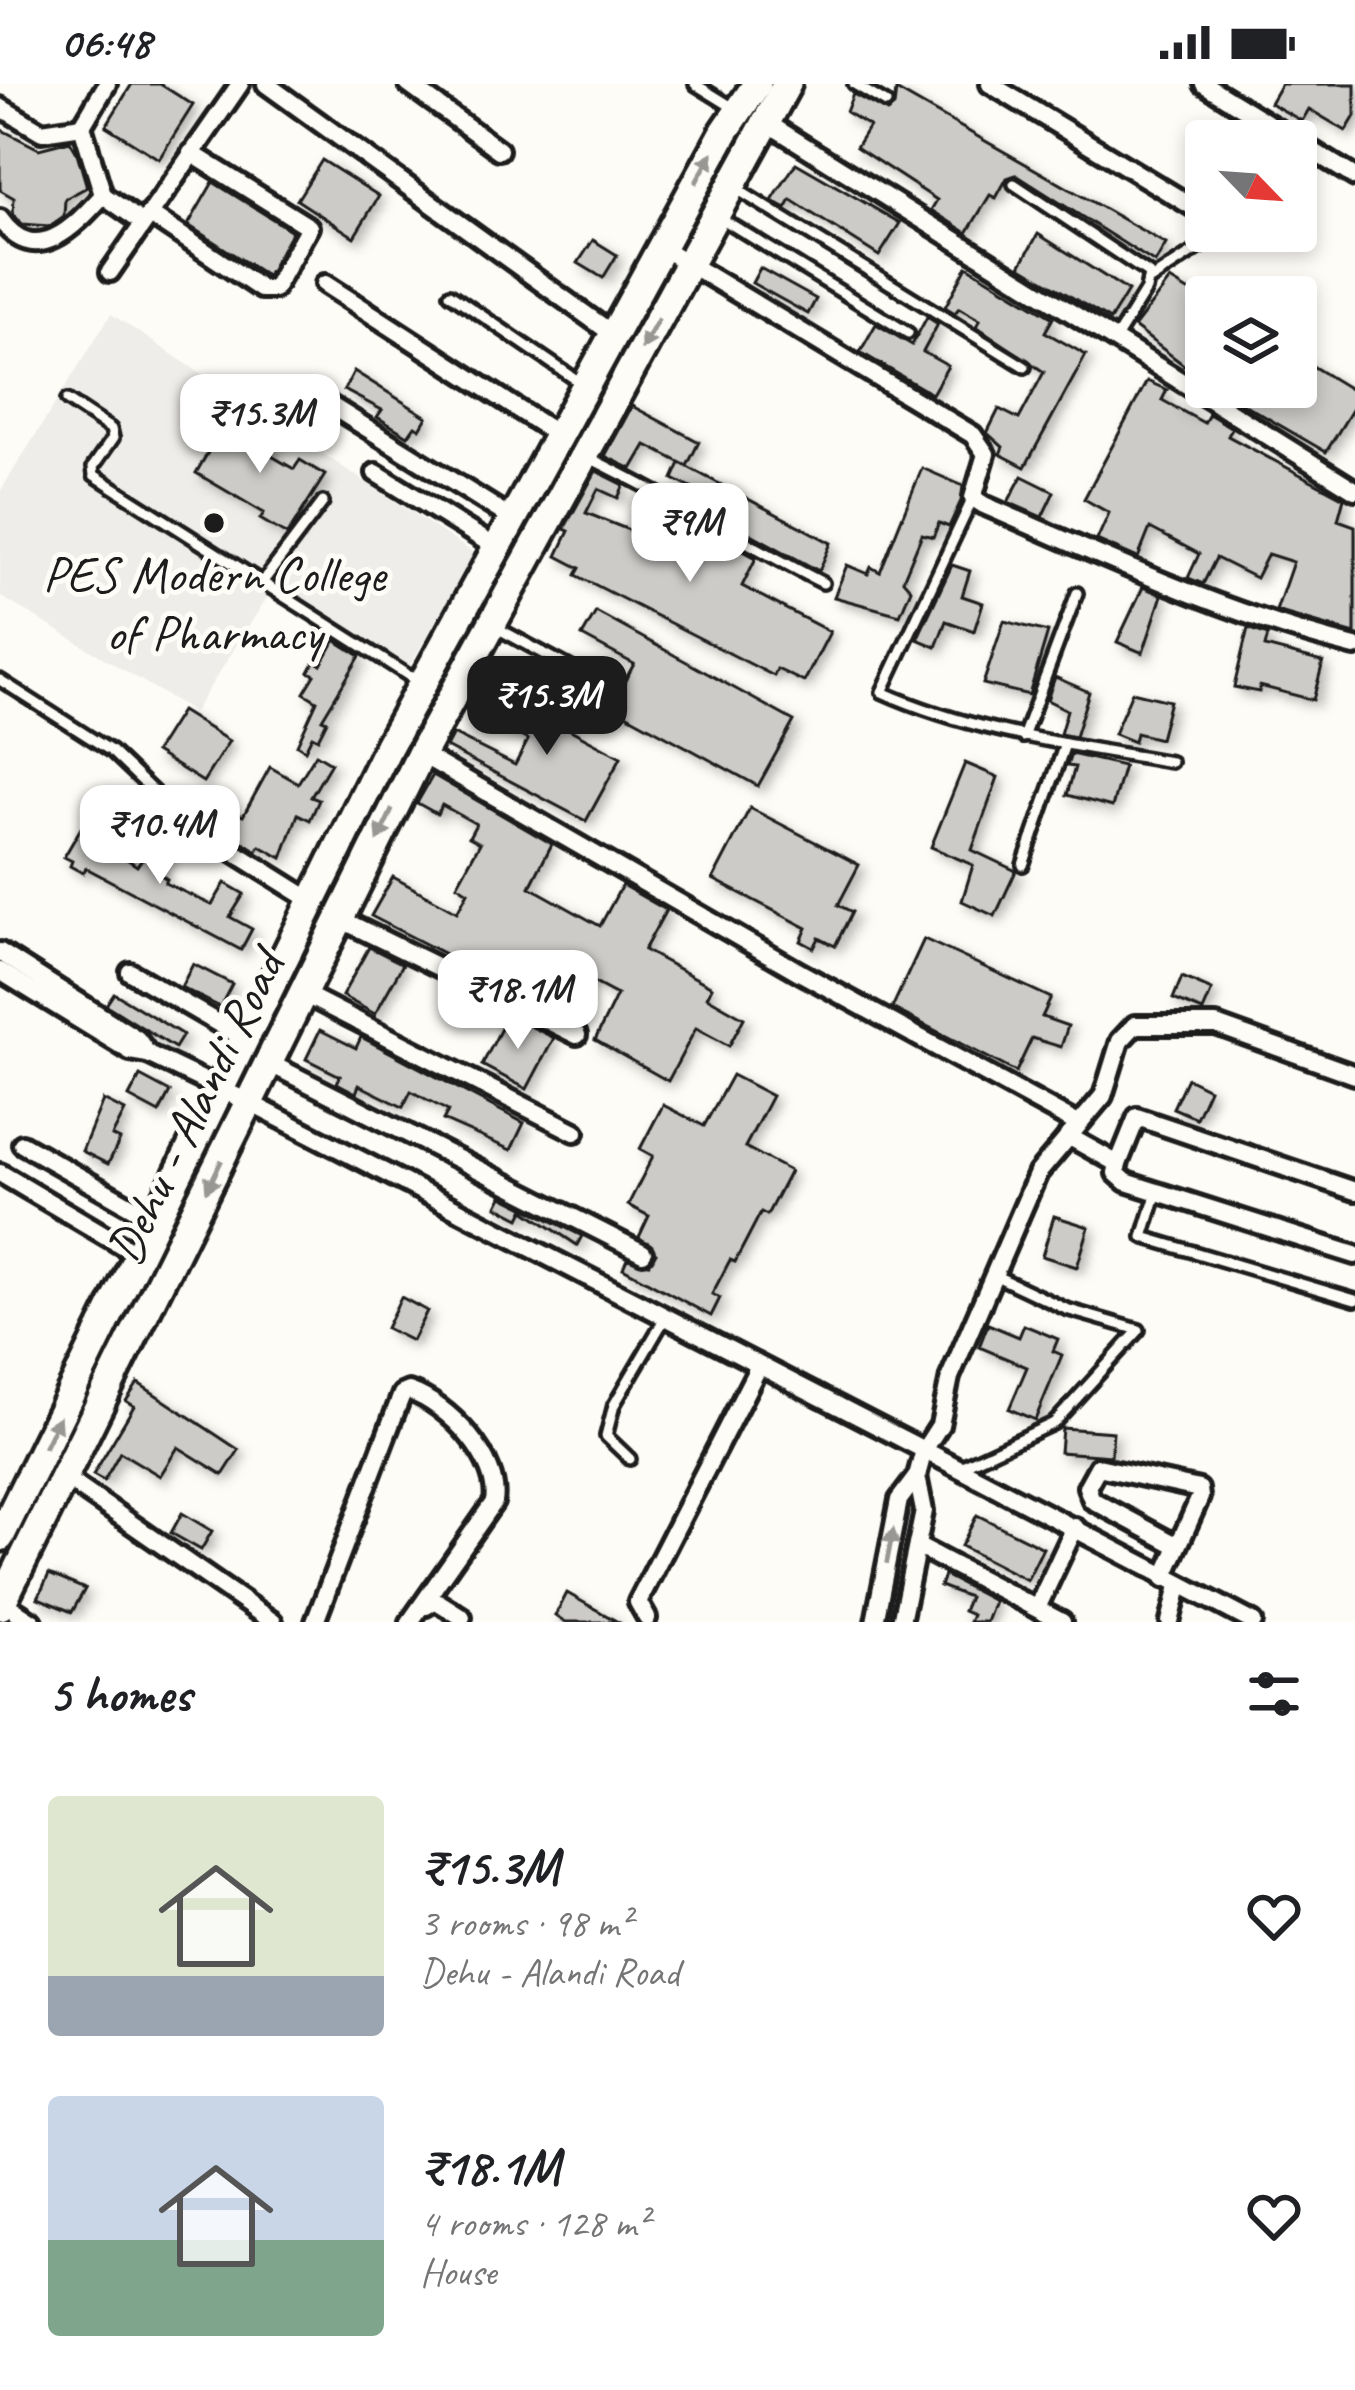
<!DOCTYPE html>
<meta charset="utf-8">
<style>
:root{--surface:#fff;--page:#f6f6f6;--text:#202124;--muted:#757577;--accent:#1c1c1c}
body{margin:0;font-family:Caveat,sans-serif;background:var(--page);color:var(--text);height:100vh;display:flex;flex-direction:column;font-size:45px;white-space:nowrap}
*{box-sizing:border-box;margin:0}
p{font-size:39px;color:var(--muted)}
.icon{flex:none;width:66px;height:66px;fill:none;stroke:currentColor;stroke-width:2;stroke-linecap:round;stroke-linejoin:round}
.map{position:relative;height:1538px;overflow:hidden}
.drawer{display:flex;flex-direction:column;background:var(--surface);flex:1}
.drawer>*{flex:none}
.needle{width:78px;rotate:115deg}
.buttons{position:absolute;left:1185px;top:36px;display:grid;gap:24px}
.buttons a{display:grid;place-items:center;width:132px;height:132px;border-radius:12px;background:var(--surface);box-shadow:0 6px 18px #0003;font-size:60px}
.price{position:absolute;translate:-50% -102px;padding:0 27px;border-radius:24px;background:#fff;color:#222;font-size:39px;line-height:78px;filter:drop-shadow(0 3px 6px #0008)}
.price::after{content:'';position:absolute;left:50%;top:72px;width:36px;height:27px;margin-left:-18px;background:inherit;clip-path:polygon(0 0,100% 0,50% 100%)}
.price.on{background:var(--accent);color:#fff}
ul{padding:0;list-style:none}
li{display:flex;align-items:center;gap:36px;height:300px;padding:0 48px}
li span{display:grid;place-items:center;flex:none;width:336px;height:240px;border-radius:12px;color:#555}
li>.icon{margin-inline-start:auto}
span .icon{width:144px;height:144px;fill:#fffc;stroke-width:1}
li b{font-size:51px}
h2{display:flex;justify-content:space-between;align-items:center;height:144px;padding:0 48px;font-size:51px}
.status{display:flex;justify-content:space-between;align-items:center;height:84px;padding:0 60px;background:var(--surface);direction:ltr}
.status svg{height:33px;fill:currentColor}
.map>svg:first-child{display:block}
</style>
<div class="status"><b>06:48</b><svg viewBox="0 0 49 12"><path d="M0 12V9h3v3zM5 12V6h3v6zM10 12V3h3v9zM15 12V0h3v12zM26 1h20v11H26zM47 4h2v5h-2z"/></svg></div>
<div class="map">
<svg width="1355" height="1538" viewBox="0 0 1355 1538">
<defs>
<filter id="shadow"><feDropShadow dx="5.5" dy="5.5" stdDeviation="6" flood-color="#0004"/></filter>
</defs>
<rect width="100%" height="100%" fill="#fdfcf7"/>
<filter id="ink" filterUnits="userSpaceOnUse"><feTurbulence type="fractalNoise" baseFrequency=".00833" numOctaves="2"/><feDisplacementMap in="SourceGraphic" scale="24" xChannelSelector="R" yChannelSelector="G"/><feConvolveMatrix kernelMatrix="1 2 1 2 8 2 1 2 1" color-interpolation-filters="sRGB"/></filter>
<g filter="url(#ink)">
<path fill="#eeede9" d="M111,230L475,470L403,593L268,512L194,628L0,512V408Z"/>
<g fill="#cccbc8" stroke="#1c1c1c" stroke-width="3" filter="url(#shadow)">
<path d="M132,0H160L193,21L159,75L106,42Z"/>
<path d="M1281,0H1355V32L1346,47L1309,25L1302,37L1270,19Z"/>
<path d="M896,6L1166,160L1155,179L1016,91L1007,94L996,114L990,111L967,149L931,126L937,116L856,63L869,42L846,28L853,10L887,28L894,23Z"/>
<path d="M0,45L39,65L70,57L77,69L87,103L65,115L64,132L50,142L22,140L13,130L14,114L0,106Z"/>
<path d="M322,76L379,112L354,153L297,116Z"/>
<path d="M796,79L900,139L879,172L791,116L786,125L772,117Z"/>
<path d="M213,98L292,147L267,192L188,141Z"/>
<path d="M1038,150L1128,207L1110,236L1020,182Z"/>
<path d="M593,156L617,171L603,194L578,179Z"/>
<path d="M967,182L1053,234L1045,248L1086,271L1025,383L1000,370L1003,363L987,349L999,325L1019,335L1044,288L976,242L980,236L959,224L955,229L945,223Z"/>
<path d="M760,184L816,215L808,230L752,199Z"/>
<path d="M1170,196L1206,218V298L1134,243Z"/>
<path d="M927,233L938,240L923,268L948,282L932,310L860,268L876,240L912,261Z"/>
<path d="M1296,272L1355,308V321L1326,368L1214,303H1296Z"/>
<path d="M354,287L427,333L420,345L415,342L408,352L377,333L382,326L344,306Z"/>
<path d="M1147,297L1167,306L1162,316L1204,339L1209,330L1232,344L1228,352L1344,414L1338,436L1355,442V550L1276,527L1293,478L1268,470L1256,494L1216,474L1203,500L1188,494L1199,470L1150,444L1138,474L1097,456L1109,429L1084,415Z"/>
<path d="M632,322L699,358L687,382L646,361L632,385L605,372Z"/>
<path d="M237,339L276,361L270,371L294,385L300,376L325,391L287,451L260,435L264,429L196,389L224,341L232,346Z"/>
<path d="M680,379L831,459L819,487L698,421L703,410L673,395Z"/>
<path d="M922,384L963,402L961,417L949,443L939,439L933,453L922,450L903,496L911,505L900,531L834,513L847,481L868,490L871,483L880,488Z"/>
<path d="M596,387L624,401L618,414L598,405L586,429L644,452L657,426L677,436L679,431L756,474L742,502L830,548L804,598L777,585L774,592L576,491L580,484L557,472L569,447L564,445Z"/>
<path d="M1022,392L1054,408L1042,433L1008,418Z"/>
<path d="M952,481L970,487L962,512L983,519L974,547L946,537L936,563L917,555Z"/>
<path d="M1143,503L1162,511L1143,569L1117,558Z"/>
<path d="M596,528L794,637L758,702L611,622L634,580L582,552Z"/>
<path d="M1004,537L1048,548L1029,611L983,600Z"/>
<path d="M1248,544L1268,551L1265,563L1323,578L1313,616L1260,602L1259,608L1234,603Z"/>
<path d="M335,556L360,572L322,635L327,637L318,655L312,652L305,666L297,661L317,617L304,609L315,591L309,588L315,577L321,581Z"/>
<path d="M1055,593L1089,608L1075,653L1060,650L1067,626L1047,616Z"/>
<path d="M509,603L539,620L535,627L621,673L586,737L446,663L453,650L515,681L528,656L491,636Z"/>
<path d="M1132,608L1170,617L1160,655L1136,649L1134,658L1114,650Z"/>
<path d="M181,627L229,657L203,698L155,668Z"/>
<path d="M316,670L331,679L311,713L319,716L310,736L298,730L282,774L260,762L257,767L225,747L235,728L243,732L270,683L298,699Z"/>
<path d="M1071,670L1124,682L1112,723L1067,711L1075,683L1067,682Z"/>
<path d="M965,679L998,693L972,766L1016,787L995,832L962,817L973,781L931,763Z"/>
<path d="M433,691L552,760L530,803L600,842L622,801L666,826L644,866L712,903L707,913L744,934L729,962L696,944L668,997L595,956L617,911L574,888L563,907L549,899L539,918L371,832L393,793L457,828L468,808L457,801L480,759L469,753L476,740L442,721L437,730L417,719Z"/>
<path d="M750,724L859,781L838,821L852,828L835,862L819,854L814,864L801,857L807,844L713,795Z"/>
<path d="M81,744L137,782L156,754L171,762L156,788L167,795L165,799L212,821L225,799L244,810L230,833L252,845L241,866L86,784L83,789L70,782L72,777L64,773Z"/>
<path d="M924,855L1051,914L1042,933L1068,942L1061,963L1032,954L1016,988L892,924Z"/>
<path d="M369,863L403,880L375,930L342,912Z"/>
<path d="M193,880L232,900L220,923L181,903Z"/>
<path d="M1182,893L1212,906L1203,927L1173,915Z"/>
<path d="M114,909L183,951L175,964L106,921Z"/>
<path d="M508,931L554,954L527,1005L482,981Z"/>
<path d="M320,946L356,964L361,953L524,1039L511,1066L443,1036L448,1027L411,1007L403,1023L359,1001L356,1009L337,999L340,992L306,975Z"/>
<path d="M732,991L772,1012L745,1063L790,1087L767,1131L761,1128L735,1178L730,1176L712,1210L720,1214L711,1232L623,1184L627,1175L649,1180L656,1169L639,1153L649,1132L628,1121L653,1072L640,1065L663,1021L704,1042Z"/>
<path d="M140,992L170,1008L159,1029L129,1013Z"/>
<path d="M1187,994L1209,1005L1196,1034L1173,1024Z"/>
<path d="M103,1016L125,1027L112,1052L120,1056L108,1080L82,1067Z"/>
<path d="M502,1112L582,1152L577,1161L524,1126L520,1134L497,1122Z"/>
<path d="M1054,1132L1089,1143L1077,1183L1042,1172Z"/>
<path d="M401,1213L427,1227L412,1257L386,1244Z"/>
<path d="M988,1240L1019,1253L1024,1241L1058,1255L1053,1267L1062,1271L1035,1336L1009,1325L1027,1283L979,1263Z"/>
<path d="M138,1299L239,1366L223,1391L178,1363L160,1392L120,1368L104,1397L93,1391L134,1322L126,1317Z"/>
<path d="M1062,1344L1113,1348L1111,1372L1060,1368Z"/>
<path d="M182,1429L212,1447L201,1466L171,1449Z"/>
<path d="M977,1431L1043,1464L1027,1496L961,1462Z"/>
<path d="M49,1490L85,1505L72,1528L38,1514Z"/>
<path d="M944,1491L994,1517L986,1538H969L972,1531L963,1527L969,1513L940,1502Z"/>
<path d="M567,1509L618,1538H566L555,1532Z"/>
</g>
<g fill="none" stroke-linecap="round" stroke-linejoin="round">
<defs>
<g id="service">
<path d="M695,0L737,26"/>
<path d="M854,0L886,19"/>
<path d="M1014,100L1149,190L1146,206L1115,256"/>
<path d="M735,104L1025,283"/>
<path d="M719,133L908,249"/>
<path d="M1150,196L1225,147"/>
<path d="M450,210L584,301"/>
<path d="M67,316L111,345L113,354L93,383L94,391L420,599"/>
<path d="M585,372C667,411 742,458 823,499"/>
<path d="M973,414L882,608C973,649 1073,661 1171,678"/>
<path d="M261,500L323,418"/>
<path d="M497,544L571,584"/>
<path d="M0,596L111,667L183,736"/>
<path d="M1023,653L1077,509"/>
<path d="M1023,781L1065,660"/>
<path d="M1157,1108L1143,1153L1355,1216"/>
<path d="M630,1375L606,1352L614,1321L665,1234"/>
<path d="M958,1384L1054,1339L1139,1246L1066,1225L992,1190"/>
</g>
<g id="minor">
<path d="M107,0L82,42L103,111L143,139"/>
<path d="M266,0L614,251"/>
<path d="M408,0L499,66"/>
<path d="M990,0L1193,123"/>
<path d="M1204,0L1355,93"/>
<path d="M0,23L42,48L82,42"/>
<path d="M761,35L1355,406"/>
<path d="M149,130L261,205H274L309,143L191,69"/>
<path d="M0,135C36,186 76,141 103,111"/>
<path d="M661,163L973,351L986,370L973,414L984,421C1104,473 1227,531 1355,563"/>
<path d="M110,188L240,0"/>
<path d="M325,200L558,351"/>
<path d="M317,313L513,435"/>
<path d="M376,389L497,464"/>
<path d="M421,670L801,889L1078,1040"/>
<path d="M183,736L314,818"/>
<path d="M340,835L577,951"/>
<path d="M0,868L137,955L148,970"/>
<path d="M0,887L130,967L148,970L250,1019L924,1366L917,1392L899,1416L875,1538"/>
<path d="M130,888L247,956"/>
<path d="M304,910L575,1048"/>
<path d="M269,979L643,1169"/>
<path d="M1068,1052L1118,1080L1137,1033L1355,1107"/>
<path d="M22,1060L157,1137"/>
<path d="M1118,1080L1116,1089L1126,1098L1355,1171"/>
<path d="M0,1089L140,1172"/>
<path d="M64,1393L273,1538"/>
<path d="M917,1462L1062,1538"/>
<path d="M1164,1494L1200,1413L1199,1405L1098,1383L1087,1403L1092,1416L1178,1462"/>
<path d="M2,1518L33,1538"/>
<path d="M426,1522L435,1516L462,1533"/>
<path d="M1037,1524L1075,1443"/>
<path d="M647,1534L638,1518L759,1282"/>
<path d="M315,1538L402,1310L409,1307C448,1320 501,1376 494,1418L410,1538"/>
<path d="M901,1538L924,1427L917,1392"/>
<path d="M1170,1538L1179,1502"/>
<path d="M1253,1538L924,1366L940,1341L950,1293L1038,1089L1103,1012L1120,957L1135,941H1216L1355,991"/>
</g>
<g id="primary">
<path d="M0,1453L388,663L725,47L757,0"/>
<path d="M0,1522L421,670L787,0"/>
</g>
</defs>
<use href="#service" stroke="#1c1c1c" stroke-width="18"/>
<use href="#minor" stroke="#1c1c1c" stroke-width="26"/>
<use href="#primary" stroke="#1c1c1c" stroke-width="36"/>
<use href="#service" stroke="#fdfcf7" stroke-width="9"/>
<use href="#minor" stroke="#fdfcf7" stroke-width="16"/>
<use href="#primary" stroke="#fdfcf7" stroke-width="27"/>
</g>
<defs><path id="oneway-solid" d="M-6-.8H1V-3.2L6.5 0L1 3.2V.8H-6Z" transform="scale(3)"/></defs>
<g fill="#989794">
<use href="#oneway-solid" transform="translate(704 84) rotate(-61)"/>
<use href="#oneway-solid" transform="translate(650 250) rotate(119)"/>
<use href="#oneway-solid" transform="translate(385 741) rotate(115)"/>
<use href="#oneway-solid" transform="translate(214 1092) rotate(116)"/>
<use href="#oneway-solid" transform="translate(52 1348) rotate(-64)"/>
<use href="#oneway-solid" transform="translate(890 1462) rotate(-79)"/>
</g>
</g>
<circle fill="#1c1c1c" stroke="#fdfcf7" stroke-width="4.5" cx="214" cy="439" r="12"/>
<g text-anchor="middle" stroke-width="10" stroke-linejoin="round" paint-order="stroke">
<g font-size="51" fill="#1c1c1c" stroke="#fdfcf7">
<text x="214" y="507">PES Modern College<tspan x="214" dy="59">of Pharmacy</tspan></text>
</g>
<g font-size="51" fill="#1c1c1c" stroke="#fdfcf7">
<text transform="translate(194 1023) rotate(-64)" y="18">Dehu - Alandi Road</text>
</g>
</g>
</svg>
<div class="buttons">
<a><svg class="needle" viewBox="-14 -14 28 28"><path d="M0-13l5 13h-10z" fill="#e53935"/><path d="M0 13l5-13h-10z" fill="#757577"/></svg></a>
<a><svg class="icon" aria-label="layers" viewBox="0 0 24 24"><path d="M12 4l9 5-9 5-9-5zM3 14l9 5 9-5"/></svg></a>
</div>
<b class="price" style="left:260px;top:392px">₹15.3M</b>
<b class="price" style="left:690px;top:501px">₹9M</b>
<b class="price on" style="left:547px;top:674px">₹15.3M</b>
<b class="price" style="left:160px;top:803px">₹10.4M</b>
<b class="price" style="left:518px;top:968px">₹18.1M</b>
</div>
<section class="drawer">
<h2>5 homes<svg class="icon" aria-label="filters" viewBox="0 0 24 24"><path d="M4 7h16M4 17h16"/><circle cx="9" cy="7" r="2"/><circle cx="15" cy="17" r="2"/></svg></h2>
<ul>
<li><span style="background:linear-gradient(#dfe7d0 75%,#9aa5b1 0)"><svg class="icon" aria-label="home" viewBox="0 0 24 24"><path d="M3 11l9-7 9 7M6 9v11h12V9"/></svg></span><div><b>₹15.3M</b><p>3 rooms · 98 m²</p><p>Dehu - Alandi Road</p></div><svg class="icon" aria-label="heart" viewBox="0 0 24 24"><path d="M12 20l-8-8c-3-5 5-10 8-4 3-6 11-1 8 4z"/></svg></li>
<li><span style="background:linear-gradient(#c9d6e8 60%,#7fa58c 0)"><svg class="icon" aria-label="home" viewBox="0 0 24 24"><path d="M3 11l9-7 9 7M6 9v11h12V9"/></svg></span><div><b>₹18.1M</b><p>4 rooms · 128 m²</p><p>House</p></div><svg class="icon" aria-label="heart" viewBox="0 0 24 24"><path d="M12 20l-8-8c-3-5 5-10 8-4 3-6 11-1 8 4z"/></svg></li>
</ul>
</section>
